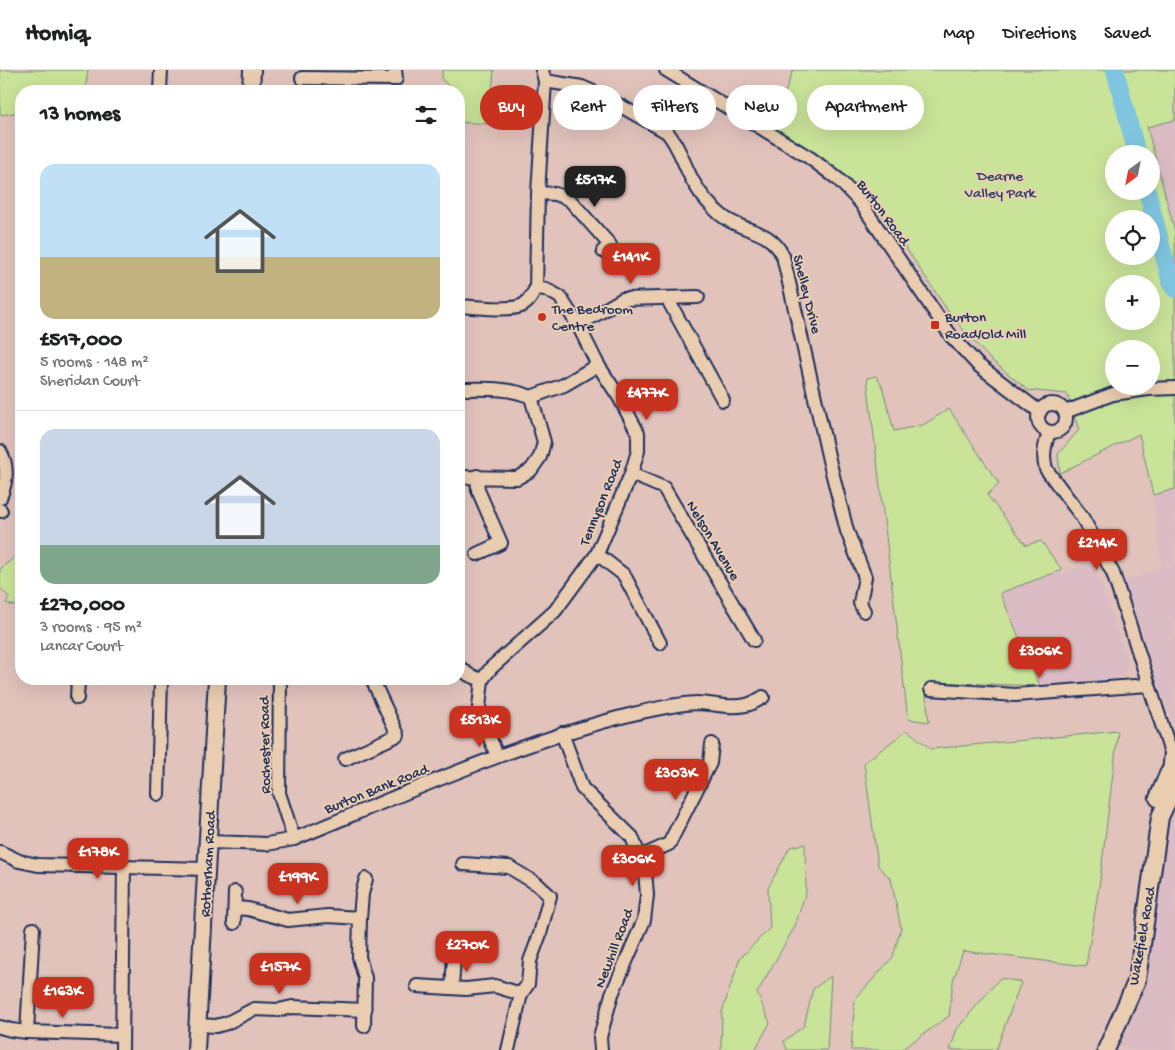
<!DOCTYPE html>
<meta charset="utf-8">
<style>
:root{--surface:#fff;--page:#f6f6f6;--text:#202124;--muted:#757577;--line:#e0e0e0;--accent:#c8321e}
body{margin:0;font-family:"Gochi Hand",sans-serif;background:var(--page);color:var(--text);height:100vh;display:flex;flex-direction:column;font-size:19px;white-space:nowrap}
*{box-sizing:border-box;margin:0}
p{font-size:16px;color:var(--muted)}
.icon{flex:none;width:28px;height:28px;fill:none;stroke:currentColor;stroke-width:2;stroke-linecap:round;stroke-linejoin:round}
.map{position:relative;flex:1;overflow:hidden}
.panel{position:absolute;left:15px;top:15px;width:450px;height:600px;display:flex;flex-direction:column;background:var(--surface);border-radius:20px;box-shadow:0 5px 20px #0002}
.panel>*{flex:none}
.banner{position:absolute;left:480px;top:15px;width:475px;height:45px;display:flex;gap:10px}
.needle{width:32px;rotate:212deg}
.buttons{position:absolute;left:1105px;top:75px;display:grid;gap:10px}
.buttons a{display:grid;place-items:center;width:55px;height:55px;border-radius:50%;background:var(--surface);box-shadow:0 5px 20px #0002;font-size:25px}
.price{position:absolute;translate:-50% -42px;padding:0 11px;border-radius:10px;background:var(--accent);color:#fff;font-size:16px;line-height:32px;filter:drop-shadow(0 1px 2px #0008)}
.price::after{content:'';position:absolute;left:50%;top:30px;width:15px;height:11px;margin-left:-8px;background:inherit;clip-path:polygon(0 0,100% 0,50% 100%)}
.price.current{background:#222;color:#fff}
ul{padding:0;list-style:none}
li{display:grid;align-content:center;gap:10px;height:265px;padding:0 25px}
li+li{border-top:1px solid var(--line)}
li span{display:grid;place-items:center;height:155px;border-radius:15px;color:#555}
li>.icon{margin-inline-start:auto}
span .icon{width:90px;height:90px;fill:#fffc;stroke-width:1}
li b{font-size:21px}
h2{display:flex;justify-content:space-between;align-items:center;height:60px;padding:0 25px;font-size:21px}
.tag{padding:0 18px;border-radius:22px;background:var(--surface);box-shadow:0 5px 20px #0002;font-size:18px;line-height:45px}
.tag.current{background:var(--accent);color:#fff}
header{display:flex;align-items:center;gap:30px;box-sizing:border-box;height:70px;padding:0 25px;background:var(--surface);border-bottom:1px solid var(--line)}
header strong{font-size:24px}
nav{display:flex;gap:28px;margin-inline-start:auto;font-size:18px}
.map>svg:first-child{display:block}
</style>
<header>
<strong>Homiq</strong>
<nav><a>Map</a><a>Directions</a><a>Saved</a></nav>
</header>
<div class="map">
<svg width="1175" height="980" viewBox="0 0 1175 980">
<rect width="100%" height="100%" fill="#e2c3bc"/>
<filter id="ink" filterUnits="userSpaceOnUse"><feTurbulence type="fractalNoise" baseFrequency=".02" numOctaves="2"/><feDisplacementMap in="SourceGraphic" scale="10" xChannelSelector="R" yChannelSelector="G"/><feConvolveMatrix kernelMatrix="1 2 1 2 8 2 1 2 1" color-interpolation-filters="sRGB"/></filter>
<g filter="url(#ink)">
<g fill="#dcbcc4">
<path d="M1175,50V162L1147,57Z"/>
<path d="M1175,419V653H1172L1123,511L1161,498L1153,425Z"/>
<path d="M1093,490L1127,590L1126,600L1123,606L1117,609L1040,616L1000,523L1062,500L1064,503Z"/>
<path d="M1175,729V980H1130L1117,975L1146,906L1170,736Z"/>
</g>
<g fill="#c9e399" stroke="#72897c" fill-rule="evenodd">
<path d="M0,0H88L85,21H21V42L0,45Z"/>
<path d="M444,0H494L489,54L459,52V21H455L442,10V1Z"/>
<path d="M793,0H1175V50L1147,57L1175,162V419L1153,425L1139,364L1060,403L1058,384L1079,360L1067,324L1028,320L990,289L952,247L896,163L862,119L825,90L773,57ZM1114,84H1151V121H1114ZM1114,149H1151V186H1114ZM1114,214H1151V251H1114ZM1114,279H1151V316H1114Z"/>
<path d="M876,306L882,316L894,361L923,355L949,339L999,414L987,425L1026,475L1041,471L1062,500L1000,523L1040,616L931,612L926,626L929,652L908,649L867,308Z"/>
<path d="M21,482V536L11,535L6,533L9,527L0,518V499Z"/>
<path d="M907,660L931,679L1118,661L1100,810L1086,896L963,881L953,911L949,946L901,980H851L855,929L893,887L901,858L891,809L878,796L864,693Z"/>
<path d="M805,774L806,821L795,856L757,923L770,953L755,980H721L722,942L740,888L770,858L768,818L790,777Z"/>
<path d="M831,906L827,980H787L784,971L804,956L813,919Z"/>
<path d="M1000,908L1021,912L996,980H950L957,959Z"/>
</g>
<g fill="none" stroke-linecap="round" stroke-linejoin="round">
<g stroke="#7fc5e0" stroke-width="18">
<path d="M1115,0L1137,84"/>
<path d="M1147,121L1171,213L1175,219"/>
</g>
<defs>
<g id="minor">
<path d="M666,0L771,64L810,88L838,109L860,132L951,266L978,295L1040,342"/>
<path d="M302,8L396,9L395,0"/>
<path d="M545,11L582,17L601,25L667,62C680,77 684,96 694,113C701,125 710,136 721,145C742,163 769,157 783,186L829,390L847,461L865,507L860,533L864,541"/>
<path d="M160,21L161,0"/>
<path d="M538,123L555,124L569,129L610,175L603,181"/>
<path d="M667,228L723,330"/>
<path d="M459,236C473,237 509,241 521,236C529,233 532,225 536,218"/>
<path d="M578,255L623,229L698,227"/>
<path d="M459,319C483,319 508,317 531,327"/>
<circle cx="1052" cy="348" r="14"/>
<path d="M1065,342L1113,324L1149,319L1175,318"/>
<path d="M1049,362C1045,375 1042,385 1046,399L1082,447L1113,503L1171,683L1169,703"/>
<path d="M0,381C9,397 7,412 0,428"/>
<path d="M631,404L664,418L754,570"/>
<path d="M477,406L478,420L501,473L477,484"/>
<path d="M459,407L517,408L531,400L540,387L544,372L531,327L564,315L598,295"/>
<path d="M0,440L1,441"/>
<path d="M597,484L624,505L660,573"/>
<path d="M459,597L469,605L482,610"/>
<path d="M280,609L279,723L294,769"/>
<path d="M931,619L1015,625L1148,615"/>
<path d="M77,628L78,609"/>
<path d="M562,663L582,718L632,767L645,801L647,825L644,850L612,924L600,967L601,980"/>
<path d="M497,686L484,653L479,637L482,610L491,598L555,541L597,484L631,404L638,381V363L619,327L598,295L578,255L560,227L545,219L536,218L538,123L545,11L542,0"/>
<path d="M345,689L398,665L372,609"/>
<path d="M158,724L161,609"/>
<path d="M208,772L267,774L294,769C406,723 516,673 633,644C654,639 675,634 697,633C712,633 730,639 746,635C752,634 758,630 763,627"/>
<path d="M0,782L19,791L38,795L207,799"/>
<path d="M640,787L669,774L710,693L712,674"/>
<path d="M463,794L509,797L537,814L550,826L540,864L530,891L528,914L521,924L508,980"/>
<path d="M235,838L248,839L288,850L328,846L360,848"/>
<path d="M234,853L235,822"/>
<path d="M417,916L466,919L495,916L521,924"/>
<path d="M452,918L454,887"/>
<path d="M198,955L216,956L227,953L254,939L279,940L292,937L365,940"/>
<path d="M364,956L365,908L359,887L360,848L362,824L366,809"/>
<path d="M0,957L11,960L27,962L122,965"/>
<path d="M27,962L33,859"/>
<path d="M122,980L124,796"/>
</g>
<g id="major">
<path d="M251,21L252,0"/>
<path d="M1158,728L1168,704L1175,694"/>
<path d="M196,980L217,609"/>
<path d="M1106,980L1137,910L1160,747L1175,715"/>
</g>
</defs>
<use href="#minor" stroke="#1b2f5e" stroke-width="16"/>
<use href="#major" stroke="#1b2f5e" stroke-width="20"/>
<use href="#minor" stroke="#eacdb1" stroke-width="12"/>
<use href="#major" stroke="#eacdb1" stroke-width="16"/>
</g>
</g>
<g fill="#c8321e" stroke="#eacdb1" stroke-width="2">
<circle cx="542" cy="247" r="5"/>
<rect x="930" y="250" width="10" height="10" rx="2.5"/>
</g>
<g text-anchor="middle" stroke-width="4" stroke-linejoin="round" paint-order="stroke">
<g font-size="15" fill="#2c4164" stroke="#eacdb1">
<text x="1000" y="110">Dearne<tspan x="1000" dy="17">Valley Park</tspan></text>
</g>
<g font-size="15" fill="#1b2f5e" stroke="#eacdb1">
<text transform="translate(884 142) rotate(53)" y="5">Burton Road</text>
<text transform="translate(808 224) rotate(76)" y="5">Shelley Drive</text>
<text transform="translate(600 432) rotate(-68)" y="5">Tennyson Road</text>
<text transform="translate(714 470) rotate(59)" y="5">Nelson Avenue</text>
<text transform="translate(264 675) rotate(-91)" y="5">Rochester Road</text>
<text transform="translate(376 718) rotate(-22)" y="5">Burton Bank Road</text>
<text transform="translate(207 794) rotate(-87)" y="5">Rotherham Road</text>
<text transform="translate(1141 866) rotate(-80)" y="5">Wakefield Road</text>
<text transform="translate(613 878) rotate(-69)" y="5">Newhill Road</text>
</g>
<g font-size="15" fill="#1b2f5e" stroke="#eacdb1" text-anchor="start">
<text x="552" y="243">The Bedroom<tspan x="552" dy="17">Centre</tspan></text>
<text x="945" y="251">Burton<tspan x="945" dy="17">Road/Old Mill</tspan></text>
</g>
</g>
</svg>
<div class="buttons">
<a><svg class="needle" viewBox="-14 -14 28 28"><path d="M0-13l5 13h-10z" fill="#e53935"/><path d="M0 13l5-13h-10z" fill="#757577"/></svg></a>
<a><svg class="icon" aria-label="locate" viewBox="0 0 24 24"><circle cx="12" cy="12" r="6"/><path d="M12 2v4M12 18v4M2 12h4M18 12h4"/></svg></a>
<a>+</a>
<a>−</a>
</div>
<b class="price current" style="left:595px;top:138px">£517K</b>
<b class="price" style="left:631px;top:215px">£141K</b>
<b class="price" style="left:647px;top:351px">£477K</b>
<b class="price" style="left:1097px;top:501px">£214K</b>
<b class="price" style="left:1040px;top:609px">£306K</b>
<b class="price" style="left:480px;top:678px">£513K</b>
<b class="price" style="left:676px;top:731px">£303K</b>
<b class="price" style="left:98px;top:810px">£178K</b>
<b class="price" style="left:633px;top:817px">£306K</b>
<b class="price" style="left:298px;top:835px">£199K</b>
<b class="price" style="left:467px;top:903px">£270K</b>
<b class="price" style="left:280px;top:925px">£157K</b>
<b class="price" style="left:63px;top:949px">£163K</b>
<div class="banner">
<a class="tag current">Buy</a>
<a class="tag">Rent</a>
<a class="tag">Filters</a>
<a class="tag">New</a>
<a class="tag">Apartment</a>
</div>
<section class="panel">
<h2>13 homes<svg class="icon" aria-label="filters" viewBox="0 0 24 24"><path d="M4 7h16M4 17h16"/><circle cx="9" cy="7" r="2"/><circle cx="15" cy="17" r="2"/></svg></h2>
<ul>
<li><span style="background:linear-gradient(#bfe0f5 60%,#c2b280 0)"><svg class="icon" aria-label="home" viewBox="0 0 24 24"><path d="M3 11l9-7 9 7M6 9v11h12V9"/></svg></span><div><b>£517,000</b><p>5 rooms · 148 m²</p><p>Sheridan Court</p></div></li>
<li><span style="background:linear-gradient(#c9d6e8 75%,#7fa58c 0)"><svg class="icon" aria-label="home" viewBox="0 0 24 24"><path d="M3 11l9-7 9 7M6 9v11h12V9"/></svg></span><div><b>£270,000</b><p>3 rooms · 95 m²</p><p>Lancar Court</p></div></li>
</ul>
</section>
</div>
